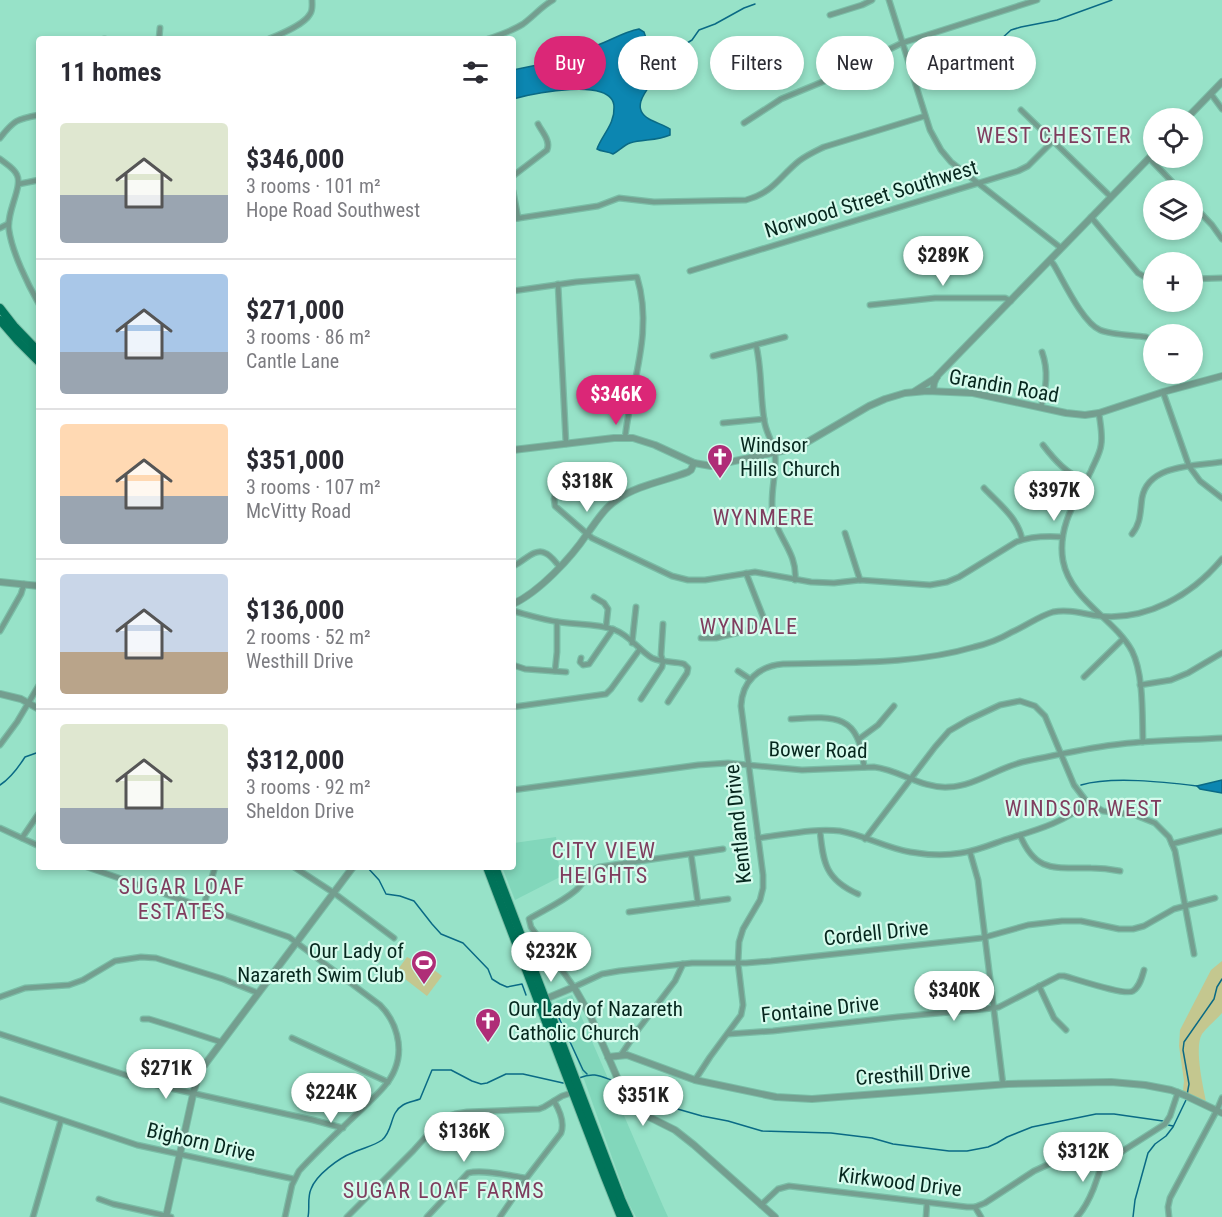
<!DOCTYPE html>
<meta charset="utf-8">
<style>
:root{--surface:#fff;--page:#f7f7f7;--text:#2b2b33;--muted:#7c7c81;--line:#e1e1e2;--accent:#db2777}
body{margin:0;font-family:"Roboto Condensed",sans-serif;background:var(--page);color:var(--text);height:100vh;display:flex;flex-direction:column;font-size:22px;white-space:nowrap}
*{box-sizing:border-box;margin:0}
p{font-size:20px;color:var(--muted)}
.icon{flex:none;width:33px;height:33px;fill:none;stroke:currentColor;stroke-width:2;stroke-linecap:round;stroke-linejoin:round}
.map{position:relative;flex:1;overflow:hidden}
.details{position:absolute;left:36px;top:36px;width:480px;height:834px;display:flex;flex-direction:column;background:var(--surface);border-radius:6px;box-shadow:0 3px 9px #0003}
.details>*{flex:none}
.banner{position:absolute;left:534px;top:36px;width:570px;height:54px;display:flex;gap:12px}
.fabs{position:absolute;left:1143px;top:108px;display:grid;gap:12px}
.fabs a{display:grid;place-items:center;width:60px;height:60px;border-radius:50%;background:var(--surface);box-shadow:0 3px 9px #0003;font-size:30px}
.price{position:absolute;translate:-50% -51px;padding:0 14px;border-radius:21px;background:#fff;color:#222;font-size:20px;line-height:39px;filter:drop-shadow(0 2px 3px #0008)}
.price::after{content:'';position:absolute;left:50%;top:36px;width:18px;height:14px;margin-left:-9px;background:inherit;clip-path:polygon(0 0,100% 0,50% 100%)}
.price.on{background:var(--accent);color:#fff}
ul{padding:0;list-style:none}
li{display:flex;align-items:center;gap:18px;height:150px;padding:0 24px}
li+li{border-top:2px solid var(--line)}
li span{display:grid;place-items:center;flex:none;width:168px;height:120px;border-radius:6px;color:#555}
li>.icon{margin-inline-start:auto}
span .icon{width:72px;height:72px;fill:#fffc;stroke-width:1}
li b{font-size:26px}
h2{display:flex;justify-content:space-between;align-items:center;height:72px;padding:0 24px;font-size:26px}
.tag{padding:0 21px;border-radius:27px;background:var(--surface);box-shadow:0 3px 9px #0003;font-size:21px;line-height:54px}
.tag.on{background:var(--accent);color:#fff}
.map>svg:first-child{display:block}
</style>
<div class="map">
<svg width="1222" height="1217" viewBox="0 0 1222 1217">
<rect width="100%" height="100%" fill="#97e2c8"/>
<g fill="#82d7bb">
<path d="M513,837L514,843L556,837L560,877L515,900L502,867H513Z"/>
<path d="M572,995L663,1206L668,1217H636L628,1202L556,1001Z"/>
</g>
<g fill="#c4c78f">
<path d="M416,956L442,976L427,996L396,972L407,957L411,959L413,957L415,958Z"/>
<path d="M1222,961V1013C1216,1020 1207,1027 1202,1034C1194,1047 1203,1086 1206,1101L1183,1091L1184,1081L1179,1046L1180,1030L1211,970Z"/>
</g>
<g fill="#0c86b1" stroke="#0a6a85" stroke-width="1.5">
<path d="M639,29L644,32L658,74C650,87 628,107 649,119C656,123 664,125 670,129V135C657,141 643,139 630,143C624,145 619,151 613,154C607,151 602,152 597,149C602,135 615,124 614,107C614,76 531,94 513,99V70C541,65 569,57 595,46C610,41 623,32 639,29Z"/>
<path d="M1222,780V793L1200,789L1197,786Z"/>
</g>
<g fill="none" stroke-linecap="round" stroke-linejoin="round">
<g stroke="#0a6a85" stroke-width="1.5">
<path d="M652,56L675,46L684,45L692,40L699,30L715,24L744,8L755,4"/>
<path d="M952,75L955,70L978,60L1011,30L1021,27L1057,20L1112,0"/>
<path d="M0,785C11,778 18,768 25,757L39,752"/>
<path d="M1081,785C1112,776 1164,782 1197,786"/>
<path d="M367,867L379,880L386,894L400,896L414,901L432,924L441,934L463,943L488,969L492,979L500,984L507,987L522,984L526,995"/>
<path d="M553,1005L583,1070L587,1074"/>
<path d="M579,1078C594,1072 600,1076 614,1081"/>
<path d="M621,1080L653,1100L674,1108L702,1116L728,1121L762,1131L831,1133L872,1138L893,1144L949,1151H967L988,1147L997,1143L1007,1137L1032,1127L1096,1114H1114L1163,1121"/>
<path d="M1187,1095L1189,1084L1183,1050L1184,1042L1214,999L1217,987L1222,979"/>
<path d="M1168,1125L1173,1126"/>
<path d="M308,1217C310,1208 307,1198 311,1189C316,1175 339,1158 352,1153C362,1148 374,1146 382,1140C394,1130 389,1113 403,1105C408,1102 415,1101 420,1099L432,1070H451L472,1081L481,1084L487,1083L506,1074H523L563,1083"/>
<path d="M1133,1217L1135,1200L1148,1153L1155,1144L1166,1136L1173,1127L1186,1100"/>
</g>
<defs>
<g id="minor">
<path d="M889,0L930,130L941,150L951,162L1061,248"/>
<path d="M830,15L862,5L872,0"/>
<path d="M104,39H105"/>
<path d="M159,39L160,28"/>
<path d="M269,39C281,34 304,25 310,14C313,10 312,5 312,0"/>
<path d="M488,39C500,35 512,31 523,24C534,16 542,6 553,0"/>
<path d="M1211,94L1222,109"/>
<path d="M1021,110L1111,197"/>
<path d="M744,123L781,99L827,80L902,43L1037,0"/>
<path d="M0,138C14,120 17,119 39,115"/>
<path d="M1149,158L1180,190"/>
<path d="M0,159C6,164 14,168 17,175C23,187 6,212 9,230C12,252 28,285 39,304"/>
<path d="M513,176L547,150C551,141 542,132 538,124"/>
<path d="M19,184L39,180"/>
<path d="M513,191L518,218"/>
<path d="M1192,204L1212,225L1222,239"/>
<path d="M1091,217L1138,273L1147,278L1154,279"/>
<path d="M513,219L598,206L619,198L654,202L746,200C774,192 779,177 799,161C807,155 816,151 824,147L925,116"/>
<path d="M0,228L8,224"/>
<path d="M1050,260L1054,265C1064,282 1083,323 1100,330C1112,335 1132,335 1146,337"/>
<path d="M690,271L1018,171L1028,166L1053,141"/>
<path d="M1192,279L1222,278"/>
<path d="M558,284L566,444"/>
<path d="M513,291L576,282L637,277C654,332 631,383 625,438"/>
<path d="M870,305L935,298H1005L1011,301"/>
<path d="M756,345C762,369 760,394 764,419C765,431 773,442 775,454C777,474 769,495 773,515C778,538 798,554 795,580"/>
<path d="M713,356L785,337"/>
<path d="M1163,392L1189,466L1200,481L1222,498"/>
<path d="M1041,407C1046,387 1049,372 1042,352"/>
<path d="M1099,413C1100,423 1103,435 1101,445C1100,454 1094,463 1091,471C1076,500 1057,527 1063,561C1071,601 1114,618 1132,651C1144,675 1142,716 1143,742"/>
<path d="M723,423L764,419"/>
<path d="M1043,445C1056,462 1066,472 1085,482"/>
<path d="M564,478L555,495L554,499L555,506L592,538L672,576L688,580H705L755,572L811,582L834,583L860,580L930,585L947,582L959,577L1016,542C1031,536 1046,536 1062,537"/>
<path d="M984,488C999,504 1018,518 1022,539"/>
<path d="M845,533L860,580"/>
<path d="M1132,534C1141,523 1140,512 1142,498C1148,464 1195,466 1222,462"/>
<path d="M513,566C522,563 535,547 545,553C551,555 556,563 560,567"/>
<path d="M594,597L604,603L608,609L606,627"/>
<path d="M513,611C528,615 544,620 559,622C578,625 597,623 615,630C629,635 639,650 652,658C663,663 674,661 684,664L688,668L687,673L668,702"/>
<path d="M0,631L21,594L24,584"/>
<path d="M701,638H716L760,627L764,623V619L746,573"/>
<path d="M632,643L636,607"/>
<path d="M581,658L580,662L583,665L589,664L613,629"/>
<path d="M513,665L525,669L566,672"/>
<path d="M555,671L557,652V622"/>
<path d="M738,671L750,679"/>
<path d="M1084,677L1123,639"/>
<path d="M1140,685L1171,680L1188,673L1222,653"/>
<path d="M641,699L662,667L663,662L661,655L663,624"/>
<path d="M513,707L606,694L611,689L640,649"/>
<path d="M791,719C836,716 859,714 864,767"/>
<path d="M859,739L878,725L894,706"/>
<path d="M0,745L17,722L39,685"/>
<path d="M513,790L698,765L728,763L802,770L874,767C900,770 922,789 949,787C976,786 1000,766 1027,761C1058,755 1090,747 1121,744C1155,740 1189,740 1222,738"/>
<path d="M0,828L39,846"/>
<path d="M820,831C823,863 826,880 858,894"/>
<path d="M1020,835C1036,874 1056,867 1091,868C1101,868 1110,869 1120,871"/>
<path d="M22,838L39,813"/>
<path d="M758,838C785,835 813,828 840,831C864,835 886,848 910,852C927,855 944,856 961,853C976,851 990,845 1004,840C1033,831 1065,823 1087,802"/>
<path d="M865,839L935,747L949,731L968,720L1000,705L1020,701L1035,706L1045,716L1074,785L1087,802L1103,811L1135,815L1155,823L1169,837L1175,851L1194,954"/>
<path d="M1172,844L1222,831"/>
<path d="M723,849L599,867C587,872 585,883 575,891C562,902 544,910 529,919L531,927L574,987L602,974L619,971L692,963H746L771,961L982,938L1028,925L1062,921H1081L1119,929H1133L1144,926L1174,909L1215,898"/>
<path d="M970,852L978,880L980,897L1003,1084"/>
<path d="M691,854L698,903"/>
<path d="M87,867L289,937L380,1005C396,1021 404,1047 395,1069C389,1085 374,1097 362,1109C341,1129 319,1149 299,1171L292,1185L285,1217"/>
<path d="M294,867L334,893L394,938"/>
<path d="M203,908L215,867"/>
<path d="M629,912L728,899"/>
<path d="M1039,986L1054,1018L1066,1030"/>
<path d="M0,997L25,988L69,985L83,980L115,961L141,957L156,958L223,979L258,993"/>
<path d="M143,1019H149L175,1027L221,1042"/>
<path d="M0,1034L156,1085L313,1120L343,1128"/>
<path d="M728,1034L773,1031L897,1017L994,1008L999,1007L1059,976H1064C1076,979 1125,996 1133,991C1140,986 1142,977 1144,970"/>
<path d="M292,1038L388,1082"/>
<path d="M621,1055L637,1031L675,981L683,964"/>
<path d="M695,1080L710,1057L741,1015L743,1005L738,963L739,942L743,929L760,900L763,888V875L741,706C742,681 759,666 783,664C847,662 913,665 974,647C987,644 1000,639 1012,632C1026,626 1039,616 1053,612C1069,609 1083,614 1099,616C1147,621 1192,595 1222,559"/>
<path d="M0,1099L137,1145L294,1179"/>
<path d="M99,1199L113,1204L171,1217"/>
<path d="M761,1205L778,1189L789,1186L967,1207H975L985,1203L1034,1171L1060,1159L1075,1156L1108,1158L1118,1154L1165,1124L1170,1116L1178,1092"/>
<path d="M975,1207L981,1217"/>
<path d="M33,1217L61,1120"/>
<path d="M347,1217L413,1151L439,1122L445,1117L455,1114L467,1112L539,1109L544,1107L562,1096L574,1092"/>
<path d="M427,1217L468,1173C483,1169 510,1176 526,1178"/>
<path d="M500,1217L528,1176L561,1133C565,1122 560,1111 554,1101"/>
<path d="M926,1217L927,1203"/>
<path d="M1077,1217C1090,1203 1099,1176 1103,1158"/>
<path d="M1169,1217L1168,1207L1170,1198L1217,1110L1222,1098"/>
</g>
<g id="tertiary">
<path d="M1187,118L1222,82"/>
<path d="M915,391L937,377"/>
<path d="M933,391L934,383L937,376L1154,153"/>
<path d="M513,450L614,438H633L655,445L694,463L711,466L791,449L804,444L869,406L885,399L905,393L927,391L973,393L1066,413L1085,415L1099,413L1163,392L1222,376"/>
<path d="M0,582L39,586"/>
<path d="M513,604C539,592 571,558 587,534C596,522 605,507 618,499C638,485 665,481 688,472L691,470L694,463"/>
<path d="M0,694L21,699L39,709"/>
<path d="M543,1000L574,987L590,1015L623,1091L631,1103L643,1114L675,1130L694,1145L775,1217"/>
<path d="M608,1057L627,1055L695,1080L776,1097L812,1099L1008,1084L1111,1082L1145,1085L1171,1090L1184,1095L1222,1113"/>
<path d="M166,1217L194,1090L200,1071L353,867"/>
</g>
<g id="primary">
<path d="M0,308L14,326L39,352"/>
<path d="M0,320L18,341L39,362"/>
<path d="M487,867L605,1177L621,1217"/>
<path d="M495,867L621,1199L629,1217"/>
</g>
</defs>
<use href="#minor" stroke="#7abda6" stroke-width="7"/>
<use href="#tertiary" stroke="#7abda6" stroke-width="8"/>
<use href="#primary" stroke="#7abda6" stroke-width="10"/>
<use href="#minor" stroke="#749e8f" stroke-width="4.5"/>
<use href="#tertiary" stroke="#749e8f" stroke-width="6"/>
<use href="#primary" stroke="#007359" stroke-width="8"/>
</g>
<defs>
<symbol id="church-pin" viewBox="-11 -11 22 30"><path d="M0 17L-7.5 6A9.5 9.5 0 1 1 7.5 6Z" fill="#af2d77" stroke="#d6fbed"/><path d="M-1.2-6h2.4v3.5h3.3v2.4h-3.3V6h-2.4V-.1h-3.3v-2.4h3.3Z" fill="#fff"/></symbol>
<symbol id="stadium-pin" viewBox="-11 -11 22 30"><path d="M0 17L-7.5 6A9.5 9.5 0 1 1 7.5 6Z" fill="#af2d77" stroke="#d6fbed"/><path d="M0-5a6.5 5 0 1 0 0 10a6.5 5 0 1 0 0-10ZM-3.5-1.8h7v3.6h-7Z" fill="#fff"/></symbol>
</defs>
<g fill-rule="evenodd">
<use href="#church-pin" x="705" y="442" width="30" height="40"/>
<use href="#stadium-pin" x="409" y="948" width="30" height="40"/>
<use href="#church-pin" x="473" y="1006" width="30" height="40"/>
</g>
<g text-anchor="middle" stroke-width="4.5" stroke-linejoin="round" paint-order="stroke">
<g font-size="21" fill="#06271e" stroke="#d6fbed">
<text transform="translate(871 199) rotate(-17)" y="7">Norwood Street Southwest</text>
<text transform="translate(1004 386) rotate(10)" y="7">Grandin Road</text>
<text transform="translate(818 750) rotate(1)" y="7">Bower Road</text>
<text transform="translate(738 824) rotate(-96)" y="7">Kentland Drive</text>
<text transform="translate(876 933) rotate(-6)" y="7">Cordell Drive</text>
<text transform="translate(820 1009) rotate(-6)" y="7">Fontaine Drive</text>
<text transform="translate(913 1074) rotate(-4)" y="7">Cresthill Drive</text>
<text transform="translate(201 1142) rotate(13)" y="7">Bighorn Drive</text>
<text transform="translate(900 1182) rotate(7)" y="7">Kirkwood Drive</text>
</g>
<g font-size="21" fill="#06271e" stroke="#d6fbed" text-anchor="start">
<text x="740" y="452">Windsor<tspan x="740" dy="24">Hills Church</tspan></text>
<text x="404" y="958" text-anchor="end">Our Lady of<tspan x="404" dy="24">Nazareth Swim Club</tspan></text>
<text x="508" y="1016">Our Lady of Nazareth<tspan x="508" dy="24">Catholic Church</tspan></text>
</g>
<g font-size="22" letter-spacing="1.5" fill="#7f3d5e" stroke="#d6fbed">
<text x="1054" y="143">WEST CHESTER</text>
<text x="764" y="525">WYNMERE</text>
<text x="749" y="634">WYNDALE</text>
<text x="1084" y="816">WINDSOR WEST</text>
<text x="604" y="858">CITY VIEW<tspan x="604" dy="25">HEIGHTS</tspan></text>
<text x="182" y="894">SUGAR LOAF<tspan x="182" dy="25">ESTATES</tspan></text>
<text x="444" y="1198">SUGAR LOAF FARMS</text>
</g>
</g>
</svg>
<div class="fabs">
<a><svg class="icon" aria-label="locate" viewBox="0 0 24 24"><circle cx="12" cy="12" r="6"/><path d="M12 2v4M12 18v4M2 12h4M18 12h4"/></svg></a>
<a><svg class="icon" aria-label="layers" viewBox="0 0 24 24"><path d="M12 4l9 5-9 5-9-5zM3 14l9 5 9-5"/></svg></a>
<a>+</a>
<a>−</a>
</div>
<b class="price" style="left:943px;top:287px">$289K</b>
<b class="price on" style="left:616px;top:426px">$346K</b>
<b class="price" style="left:587px;top:513px">$318K</b>
<b class="price" style="left:1054px;top:522px">$397K</b>
<b class="price" style="left:551px;top:983px">$232K</b>
<b class="price" style="left:954px;top:1022px">$340K</b>
<b class="price" style="left:166px;top:1100px">$271K</b>
<b class="price" style="left:331px;top:1124px">$224K</b>
<b class="price" style="left:643px;top:1127px">$351K</b>
<b class="price" style="left:464px;top:1163px">$136K</b>
<b class="price" style="left:1083px;top:1183px">$312K</b>
<div class="banner">
<a class="tag on">Buy</a>
<a class="tag">Rent</a>
<a class="tag">Filters</a>
<a class="tag">New</a>
<a class="tag">Apartment</a>
</div>
<section class="details">
<h2>11 homes<svg class="icon" aria-label="filters" viewBox="0 0 24 24"><path d="M4 7h16M4 17h16"/><circle cx="9" cy="7" r="2"/><circle cx="15" cy="17" r="2"/></svg></h2>
<ul>
<li><span style="background:linear-gradient(#dfe7d0 60%,#9aa5b1 0)"><svg class="icon" aria-label="home" viewBox="0 0 24 24"><path d="M3 11l9-7 9 7M6 9v11h12V9"/></svg></span><div><b>$346,000</b><p>3 rooms · 101 m²</p><p>Hope Road Southwest</p></div></li>
<li><span style="background:linear-gradient(#a9c7e8 65%,#9aa5b1 0)"><svg class="icon" aria-label="home" viewBox="0 0 24 24"><path d="M3 11l9-7 9 7M6 9v11h12V9"/></svg></span><div><b>$271,000</b><p>3 rooms · 86 m²</p><p>Cantle Lane</p></div></li>
<li><span style="background:linear-gradient(#ffd9b3 60%,#9aa5b1 0)"><svg class="icon" aria-label="home" viewBox="0 0 24 24"><path d="M3 11l9-7 9 7M6 9v11h12V9"/></svg></span><div><b>$351,000</b><p>3 rooms · 107 m²</p><p>McVitty Road</p></div></li>
<li><span style="background:linear-gradient(#c9d6e8 65%,#b9a48a 0)"><svg class="icon" aria-label="home" viewBox="0 0 24 24"><path d="M3 11l9-7 9 7M6 9v11h12V9"/></svg></span><div><b>$136,000</b><p>2 rooms · 52 m²</p><p>Westhill Drive</p></div></li>
<li><span style="background:linear-gradient(#dfe7d0 70%,#9aa5b1 0)"><svg class="icon" aria-label="home" viewBox="0 0 24 24"><path d="M3 11l9-7 9 7M6 9v11h12V9"/></svg></span><div><b>$312,000</b><p>3 rooms · 92 m²</p><p>Sheldon Drive</p></div></li>
</ul>
</section>
</div>
